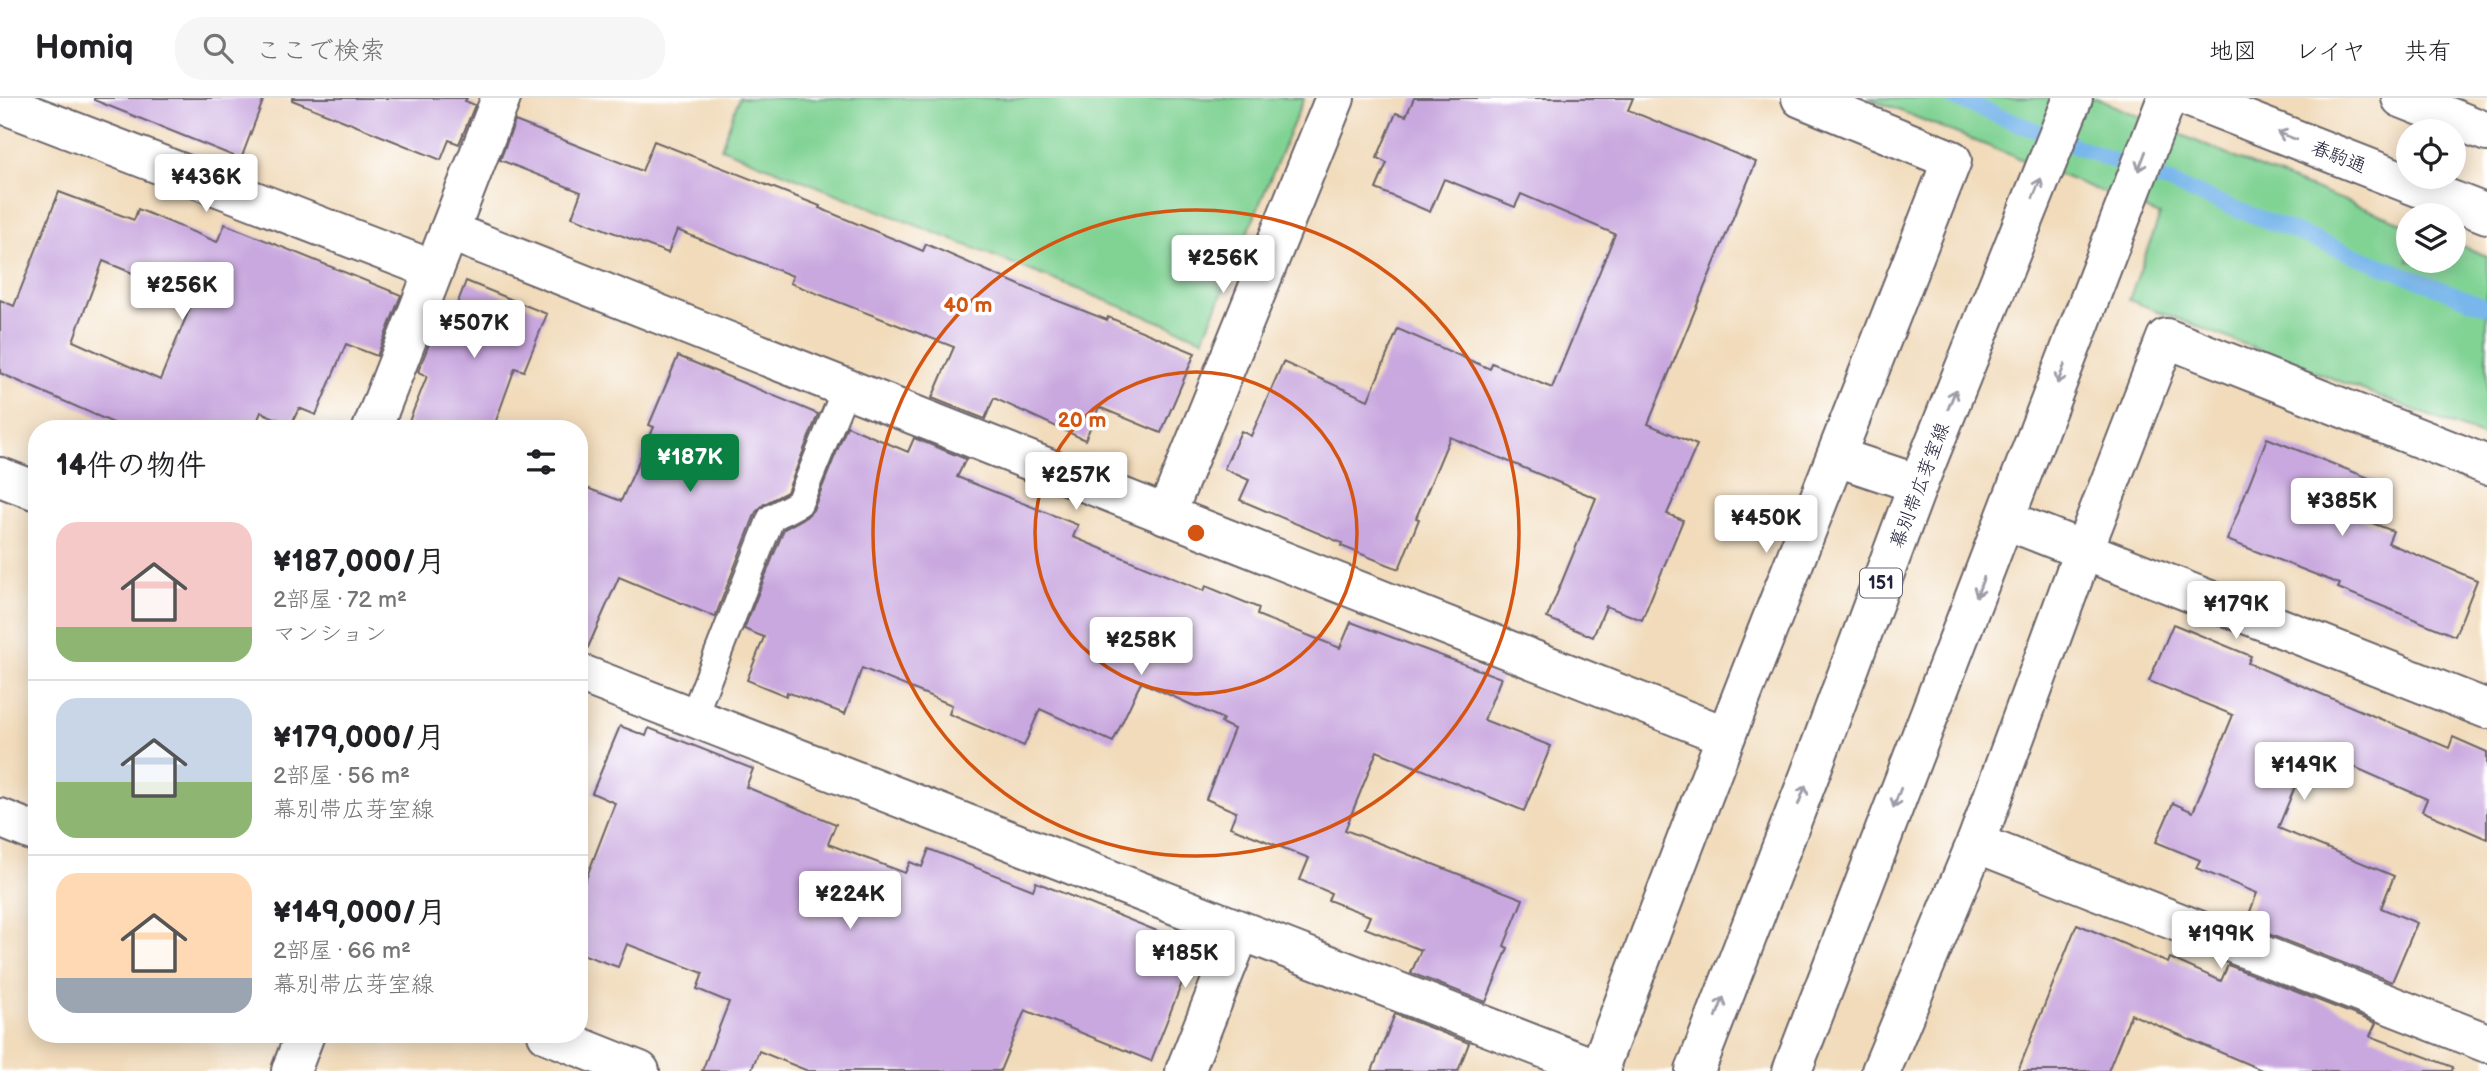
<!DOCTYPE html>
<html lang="ja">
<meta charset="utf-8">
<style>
:root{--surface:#fff;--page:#f6f6f6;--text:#202124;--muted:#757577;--line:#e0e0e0;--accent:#0b8043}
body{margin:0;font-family:"Balsamiq Sans","Klee One",sans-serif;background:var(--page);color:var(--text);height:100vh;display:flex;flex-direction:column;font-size:26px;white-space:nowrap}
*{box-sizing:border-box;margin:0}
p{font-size:23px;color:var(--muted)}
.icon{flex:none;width:38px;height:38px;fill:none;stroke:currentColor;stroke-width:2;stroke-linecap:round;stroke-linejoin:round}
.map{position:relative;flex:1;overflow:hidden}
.details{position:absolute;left:28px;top:322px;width:560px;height:623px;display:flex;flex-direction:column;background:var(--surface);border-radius:28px;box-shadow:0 4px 18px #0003}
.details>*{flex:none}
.fabs{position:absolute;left:2396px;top:21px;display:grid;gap:14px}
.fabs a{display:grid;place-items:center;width:70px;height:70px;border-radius:50%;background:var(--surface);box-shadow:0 4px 18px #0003;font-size:35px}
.price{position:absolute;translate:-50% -60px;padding:0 16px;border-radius:7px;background:#fff;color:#222;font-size:23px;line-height:46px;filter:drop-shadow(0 2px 4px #0008)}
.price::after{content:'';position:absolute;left:50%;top:42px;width:21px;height:16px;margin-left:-10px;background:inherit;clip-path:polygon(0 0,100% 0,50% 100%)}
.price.selected{background:var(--accent);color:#fff}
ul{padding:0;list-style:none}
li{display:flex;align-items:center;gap:21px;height:175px;padding:0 28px}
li+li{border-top:2px solid var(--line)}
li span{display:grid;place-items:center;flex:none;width:196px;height:140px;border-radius:21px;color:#555}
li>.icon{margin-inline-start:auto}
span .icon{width:84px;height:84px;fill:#fffc;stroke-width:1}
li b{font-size:30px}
h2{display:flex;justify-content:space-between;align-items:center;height:84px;padding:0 28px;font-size:30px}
header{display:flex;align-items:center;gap:42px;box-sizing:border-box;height:98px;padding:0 35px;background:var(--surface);border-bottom:2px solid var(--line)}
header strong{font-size:33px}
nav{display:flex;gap:38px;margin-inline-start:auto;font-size:24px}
.search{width:490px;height:63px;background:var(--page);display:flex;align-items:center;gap:18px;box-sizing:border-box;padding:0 24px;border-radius:28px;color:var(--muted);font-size:26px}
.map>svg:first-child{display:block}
</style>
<header>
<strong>Homiq</strong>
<div class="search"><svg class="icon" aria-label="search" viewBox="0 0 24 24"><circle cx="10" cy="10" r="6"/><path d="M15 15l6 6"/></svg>ここで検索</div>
<nav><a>地図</a><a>レイヤ</a><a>共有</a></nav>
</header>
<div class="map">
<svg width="2487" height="973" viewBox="0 0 2487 973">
<rect width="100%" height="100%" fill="#fff"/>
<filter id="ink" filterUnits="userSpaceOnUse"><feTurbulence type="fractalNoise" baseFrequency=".0143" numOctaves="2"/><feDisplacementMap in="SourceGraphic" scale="14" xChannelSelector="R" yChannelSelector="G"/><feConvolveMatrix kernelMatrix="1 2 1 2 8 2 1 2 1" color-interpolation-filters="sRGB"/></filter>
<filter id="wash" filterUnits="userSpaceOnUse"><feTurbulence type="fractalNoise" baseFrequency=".00686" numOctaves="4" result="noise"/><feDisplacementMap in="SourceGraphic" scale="28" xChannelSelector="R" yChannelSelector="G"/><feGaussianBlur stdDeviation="1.57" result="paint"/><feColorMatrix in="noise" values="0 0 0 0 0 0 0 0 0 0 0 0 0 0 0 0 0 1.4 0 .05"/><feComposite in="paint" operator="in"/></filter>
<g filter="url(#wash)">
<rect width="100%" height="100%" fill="#f1dbbb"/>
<g fill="#81d394" stroke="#527a68" stroke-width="2">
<path d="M739,0H1304L1203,241L721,50Z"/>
<path d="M1868,0H2096L2247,65L2408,127V163H2454V145L2487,158V340L2129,202L2160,117Z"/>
</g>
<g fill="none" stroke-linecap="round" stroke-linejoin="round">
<path stroke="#78b6eb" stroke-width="16" d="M1953,0L2487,209"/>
</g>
<g id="blocks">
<g fill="#c9a8df" fill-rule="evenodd">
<path d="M94,0H264L241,61L94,2Z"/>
<path d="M292,0H467L465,3L475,7L459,46L449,42L441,62L292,2Z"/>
<path d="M1414,0H1633L1628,12L1756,64L1648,326L1697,347L1667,416L1683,422L1642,522L1606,508L1593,539L1547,520L1596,400L1450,339L1416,420L1419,421L1399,471L1341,448L1342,445L1240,402L1249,382L1224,371L1241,333L1251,338L1283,264L1368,302L1398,231L1490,271L1492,265L1552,290L1615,136L1521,96L1515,109L1444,81L1430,114L1376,91L1387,65L1377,60L1396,15L1406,18Z"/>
<path d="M515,23L642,73L654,43L820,108L819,110L923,153L926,146L1033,193L1107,222L1108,219L1195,255L1161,335L1099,309L1085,342L994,300L985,321L932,300L954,249L790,185L793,178L677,132L668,155L572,119L581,94L500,62Z"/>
<path d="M59,94L134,122L138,111L217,144L225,126L401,197L377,258L346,246L316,317L299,310L291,327L261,314L254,331H127L0,275V202L14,208ZM103,163L194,200L160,282L73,243Z"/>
<path d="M466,183L547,216L524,273L515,270L493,331H406L427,278L418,274L442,213L453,217Z"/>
<path d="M678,258L818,316L787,394L764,406L756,414L715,519L619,479L586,554H579V387L621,403L654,329L649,327Z"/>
<path d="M847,328L908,354L914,340L966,361L957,379L1078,427L1073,439L1204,493L1206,488L1259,510L1257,517L1340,550L1351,524L1501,580L1484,622L1551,648L1524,713L1377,653L1345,732L1523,801L1504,848L1508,850L1486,904L1411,875L1421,852L1365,830L1370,818L1328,802L1331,795L1300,782L1309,760L1230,729L1236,714L1206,701L1234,631L1221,625L1223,621L1141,584L1113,644L1040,611L1024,648L949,616L952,607L862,570L845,616L787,594L786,598L747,582L764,539L744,531L784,431L806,419L813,412Z"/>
<path d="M2267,340L2374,382L2359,420L2393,433L2388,445L2477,482L2455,538L2338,490L2340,486L2227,442Z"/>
<path d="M2173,526L2251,558L2248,565L2449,650L2453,639L2487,654V741L2422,713L2427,701L2311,650L2278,730L2394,778L2381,810L2417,825L2392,884L2245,827L2257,795L2196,770L2200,762L2156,744L2173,705L2193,714L2233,617L2149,583Z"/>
<path d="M620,628L646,638L649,630L753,671L746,689L836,726L828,746L905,775L910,764L922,769L929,751L1033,792L1036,784L1182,843L1191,862L1151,963L1025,912L1000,973H808L759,953L751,973H702L729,904L697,891L703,875L627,846L618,869L579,855V799L615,705L592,695Z"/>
<path d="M2077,826L2168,865L2170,860L2221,883L2228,867L2376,925L2370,938L2453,969L2452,973H2264L2131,916L2108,973H2018Z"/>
<path d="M1395,916L1469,945L1458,973H1372Z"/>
</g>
</g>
</g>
<g filter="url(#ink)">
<use href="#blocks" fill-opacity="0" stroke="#6a6368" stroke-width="2"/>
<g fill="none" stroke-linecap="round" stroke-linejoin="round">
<defs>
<path id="service" d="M693,619L771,420L799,405L846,290"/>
<g id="minor">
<path d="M0,5L434,172"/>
<path d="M449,133L1726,638"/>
<path d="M372,331L501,0"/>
<path d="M1837,359L1918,386"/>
<path d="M0,379L37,393"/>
<path d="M1166,417L1335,0"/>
<path d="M2006,422L2487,611"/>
<path d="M579,575L1602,973"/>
<path d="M0,720L37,735"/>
<path d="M1976,745L2487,945"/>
<path d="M547,936L640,973"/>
<path d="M291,973L305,936"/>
<path d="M1185,973L1241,833"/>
<path d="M1598,973L1726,638L1952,62L1801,0"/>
<path d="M1881,973L1976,745L2084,451L2166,240L2487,367"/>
</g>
<g id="tertiary">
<path d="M2190,0L2487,116"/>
<path d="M2401,0L2487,34"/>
</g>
<g id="primary">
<path d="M1695,973L1810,676L1918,386L2073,0"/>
<path d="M1792,973L2167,0"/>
</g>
</defs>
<use href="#service" stroke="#6a6368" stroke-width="30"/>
<use href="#minor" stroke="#6a6368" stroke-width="42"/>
<use href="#tertiary" stroke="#6a6368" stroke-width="42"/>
<use href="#primary" stroke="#6a6368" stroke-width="42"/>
<use href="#service" stroke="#fff" stroke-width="26"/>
<use href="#minor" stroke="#fff" stroke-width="38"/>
<use href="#tertiary" stroke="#fff" stroke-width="38"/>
<use href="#primary" stroke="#fff" stroke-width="38"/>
</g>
<defs><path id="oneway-shaft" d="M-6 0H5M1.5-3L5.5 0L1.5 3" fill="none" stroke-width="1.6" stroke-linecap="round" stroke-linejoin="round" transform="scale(1.75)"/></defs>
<g stroke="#9c9ca7">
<use href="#oneway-shaft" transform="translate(2287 38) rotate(-159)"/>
<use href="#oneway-shaft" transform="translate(2142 63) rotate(111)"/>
<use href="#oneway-shaft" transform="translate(2037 90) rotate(-68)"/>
<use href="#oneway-shaft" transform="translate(2061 276) rotate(111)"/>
<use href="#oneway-shaft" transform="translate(1952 301) rotate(-68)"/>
<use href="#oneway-shaft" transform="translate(1980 489) rotate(111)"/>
<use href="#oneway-shaft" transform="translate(1802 697) rotate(-69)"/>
<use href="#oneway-shaft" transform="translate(1897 700) rotate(111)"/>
<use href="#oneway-shaft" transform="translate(1720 909) rotate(-69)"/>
</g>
</g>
<g fill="none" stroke="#d45411" stroke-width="3.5">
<circle cx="1196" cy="435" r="161"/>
<circle cx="1196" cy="435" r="323"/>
</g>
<g text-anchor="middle" stroke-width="7" stroke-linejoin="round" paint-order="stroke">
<rect fill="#fff" stroke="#646476" stroke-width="2" x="1860" y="470.5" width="42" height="29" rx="5"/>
<g font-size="18" font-weight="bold" fill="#22223b">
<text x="1881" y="491">151</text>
</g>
<g font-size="19" fill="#22223b" stroke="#fff">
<text transform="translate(2339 58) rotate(21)" y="7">春駒通</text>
<text transform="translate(1919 387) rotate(-69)" y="7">幕別帯広芽室線</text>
</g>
</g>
<circle cx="1196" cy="435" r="10" fill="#d45411" stroke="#fff" stroke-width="3.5"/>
<g font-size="21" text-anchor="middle" font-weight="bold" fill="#d45411" stroke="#fff" stroke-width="7" stroke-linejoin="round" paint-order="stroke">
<text x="968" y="214">40 m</text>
<text x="1082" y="329">20 m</text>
</g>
</svg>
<div class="fabs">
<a><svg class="icon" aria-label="locate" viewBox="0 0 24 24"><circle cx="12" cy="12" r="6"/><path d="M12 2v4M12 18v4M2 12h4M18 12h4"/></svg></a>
<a><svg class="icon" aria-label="layers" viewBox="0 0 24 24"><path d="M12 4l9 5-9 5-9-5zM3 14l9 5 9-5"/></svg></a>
</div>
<b class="price" style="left:206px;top:116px">¥436K</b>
<b class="price" style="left:1223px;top:197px">¥256K</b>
<b class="price" style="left:182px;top:224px">¥256K</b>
<b class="price" style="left:474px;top:262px">¥507K</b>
<b class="price selected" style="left:690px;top:396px">¥187K</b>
<b class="price" style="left:1076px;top:414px">¥257K</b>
<b class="price" style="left:2342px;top:440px">¥385K</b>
<b class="price" style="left:1766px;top:457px">¥450K</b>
<b class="price" style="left:2236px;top:543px">¥179K</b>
<b class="price" style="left:1141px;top:579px">¥258K</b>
<b class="price" style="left:2304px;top:704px">¥149K</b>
<b class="price" style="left:850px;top:833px">¥224K</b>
<b class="price" style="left:2221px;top:873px">¥199K</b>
<b class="price" style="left:1185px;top:892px">¥185K</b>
<section class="details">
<h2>14件の物件<svg class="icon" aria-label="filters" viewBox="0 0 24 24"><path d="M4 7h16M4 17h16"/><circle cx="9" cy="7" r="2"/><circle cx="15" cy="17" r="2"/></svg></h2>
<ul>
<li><span style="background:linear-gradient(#f6c9c9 75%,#8fb573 0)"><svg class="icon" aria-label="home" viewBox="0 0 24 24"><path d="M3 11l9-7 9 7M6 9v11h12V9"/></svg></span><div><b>¥187,000/月</b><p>2部屋 · 72 m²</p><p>マンション</p></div></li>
<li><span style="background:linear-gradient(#c9d6e8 60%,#8fb573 0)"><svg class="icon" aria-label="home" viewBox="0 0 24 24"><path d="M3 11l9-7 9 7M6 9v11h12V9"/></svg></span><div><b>¥179,000/月</b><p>2部屋 · 56 m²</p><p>幕別帯広芽室線</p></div></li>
<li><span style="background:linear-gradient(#ffd9b3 75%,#9aa5b1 0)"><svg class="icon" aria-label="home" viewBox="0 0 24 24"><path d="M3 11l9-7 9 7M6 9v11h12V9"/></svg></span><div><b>¥149,000/月</b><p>2部屋 · 66 m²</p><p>幕別帯広芽室線</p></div></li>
</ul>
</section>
</div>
